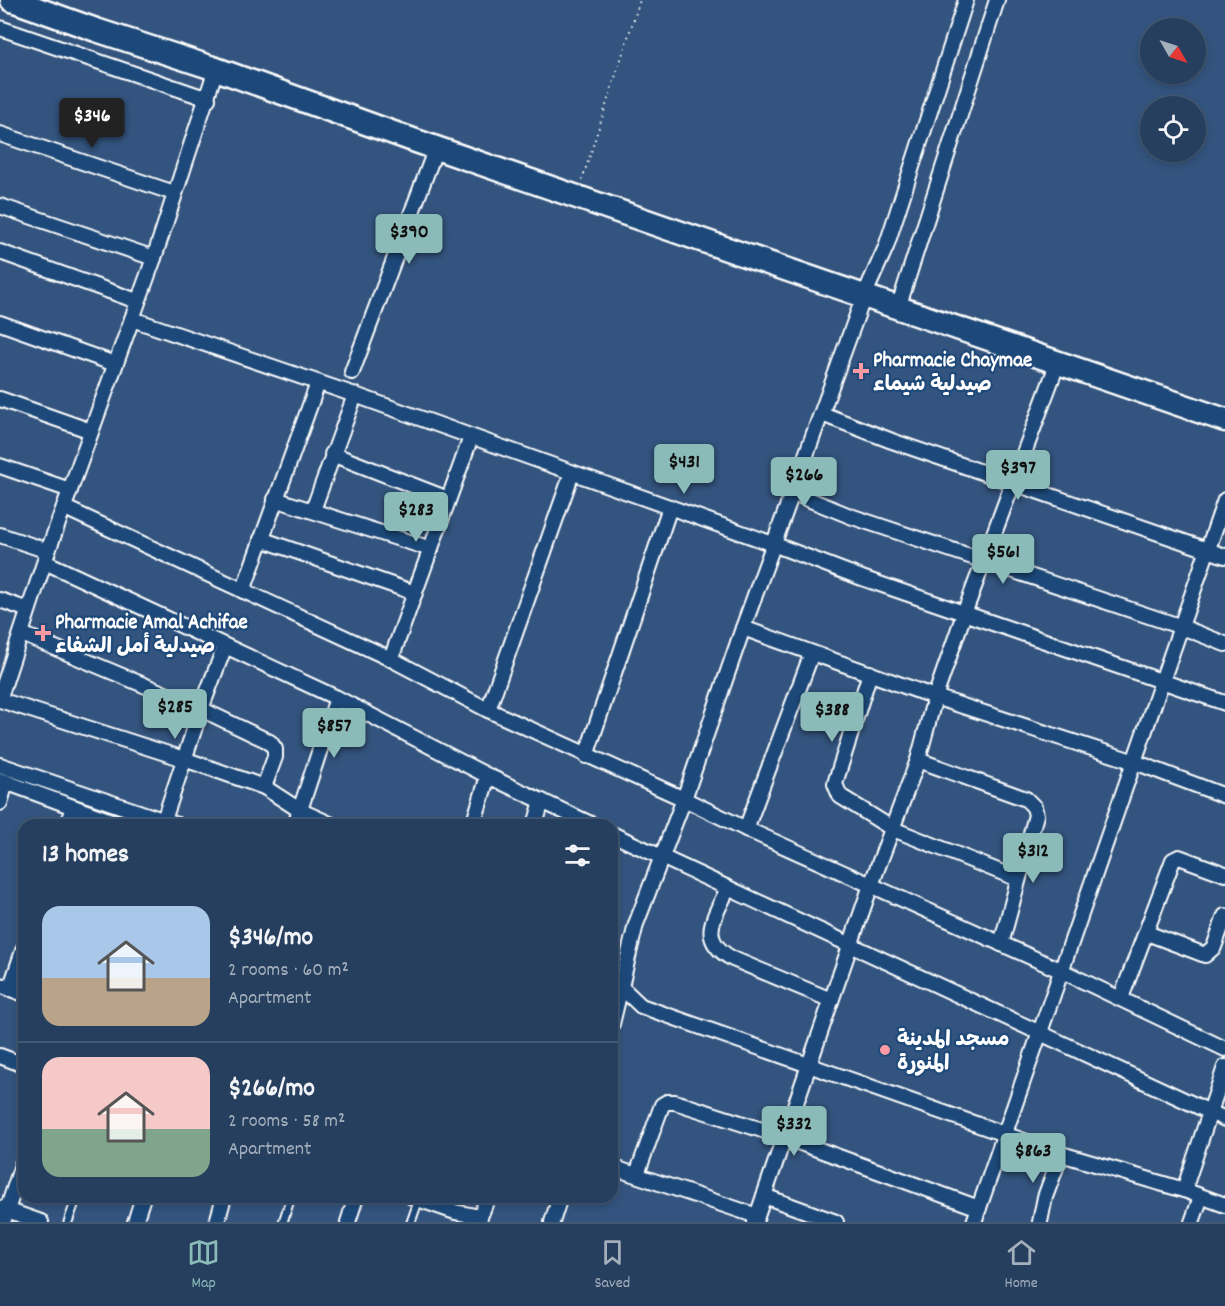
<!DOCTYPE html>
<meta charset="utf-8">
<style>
:root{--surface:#263f5e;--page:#2e4664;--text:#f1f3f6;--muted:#a4afbc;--line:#425873;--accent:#8bbbb9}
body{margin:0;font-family:Dekko,"Playpen Sans Arabic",sans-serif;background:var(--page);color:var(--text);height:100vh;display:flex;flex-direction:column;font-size:22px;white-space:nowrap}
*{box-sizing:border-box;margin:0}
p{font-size:20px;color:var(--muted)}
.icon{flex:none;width:33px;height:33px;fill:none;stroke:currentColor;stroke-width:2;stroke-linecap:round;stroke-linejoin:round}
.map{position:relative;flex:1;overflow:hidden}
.panel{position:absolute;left:18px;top:819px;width:600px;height:384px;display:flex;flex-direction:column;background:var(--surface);border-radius:18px;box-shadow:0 3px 9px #0003,0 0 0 2px var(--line)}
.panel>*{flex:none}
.needle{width:39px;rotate:129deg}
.controls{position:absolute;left:1140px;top:18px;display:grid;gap:12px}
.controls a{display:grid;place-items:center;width:66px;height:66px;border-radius:50%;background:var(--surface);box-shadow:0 3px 9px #0003,0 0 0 2px var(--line);font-size:30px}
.price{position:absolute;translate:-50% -51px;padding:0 14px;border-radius:6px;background:var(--accent);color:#111;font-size:20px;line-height:39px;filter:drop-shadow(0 2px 3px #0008)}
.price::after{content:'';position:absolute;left:50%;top:36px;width:18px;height:14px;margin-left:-9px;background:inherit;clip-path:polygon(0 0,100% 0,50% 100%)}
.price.on{background:#222;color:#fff}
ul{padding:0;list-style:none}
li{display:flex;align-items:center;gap:18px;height:150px;padding:0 24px}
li+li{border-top:2px solid var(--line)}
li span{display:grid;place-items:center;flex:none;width:168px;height:120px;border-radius:18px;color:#555}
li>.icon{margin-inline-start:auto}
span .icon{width:72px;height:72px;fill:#fffc;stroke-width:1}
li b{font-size:26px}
h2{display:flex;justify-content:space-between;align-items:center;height:72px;padding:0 24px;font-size:26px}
.menu{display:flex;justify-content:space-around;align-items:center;height:84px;border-top:2px solid var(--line);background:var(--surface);font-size:16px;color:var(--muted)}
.menu a{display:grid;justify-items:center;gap:3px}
.menu .on{color:var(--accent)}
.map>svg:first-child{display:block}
</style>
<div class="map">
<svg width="1225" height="1222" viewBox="0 0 1225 1222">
<rect width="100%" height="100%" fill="#33547e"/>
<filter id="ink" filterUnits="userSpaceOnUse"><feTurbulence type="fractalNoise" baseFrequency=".0167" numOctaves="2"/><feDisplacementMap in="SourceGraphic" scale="12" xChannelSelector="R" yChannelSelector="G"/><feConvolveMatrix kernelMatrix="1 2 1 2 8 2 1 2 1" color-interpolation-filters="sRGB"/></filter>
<g filter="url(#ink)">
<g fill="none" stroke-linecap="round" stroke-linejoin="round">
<defs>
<g id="lane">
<path d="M68,1222L77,1197"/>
<path d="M283,1222L291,1197"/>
<path d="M411,1222L419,1199"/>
</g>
<g id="street">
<path d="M0,28L208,99"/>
<path d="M0,134L174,193"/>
<path d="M0,206L154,258"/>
<path d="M0,252L137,301"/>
<path d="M898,308L997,0"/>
<path d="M132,319L355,395L773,544L862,578L1225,703"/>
<path d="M0,323L115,364"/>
<path d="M352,372L436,148"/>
<path d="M0,399L91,431"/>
<path d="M822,414L892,441L1225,556"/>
<path d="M332,454L448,499"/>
<path d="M0,466L70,490"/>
<path d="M793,493L850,516L1182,627L1225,644"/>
<path d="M275,499L431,549"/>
<path d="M65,508L391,659L488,710L684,799L746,829L1062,971L1225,1049"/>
<path d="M313,510L355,395"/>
<path d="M0,535L48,551"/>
<path d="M261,539L415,593"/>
<path d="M45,562L337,698L488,776L593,825"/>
<path d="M243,591L318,383"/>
<path d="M0,600L28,610"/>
<path d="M743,628L935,697L1135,762L1225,796"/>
<path d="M22,634L201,709L270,742L275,749V757L264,787"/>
<path d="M391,659L471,437"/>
<path d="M870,673L837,777L835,784L840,796L893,829L1018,879"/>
<path d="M0,697L48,551L154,258L216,69"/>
<path d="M0,700L184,759L264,787L301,811L332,825"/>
<path d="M488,710L572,473"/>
<path d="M586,756L670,507"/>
<path d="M918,760L1026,799L1034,807L1036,815L1001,944"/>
<path d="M0,765L177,825"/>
<path d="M0,780L122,825"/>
<path d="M0,803L6,782"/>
<path d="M164,820L201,709L225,646"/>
<path d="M67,825L73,807"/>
<path d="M295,825L337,698"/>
<path d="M473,825L488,776"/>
<path d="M535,825L542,801"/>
<path d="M746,829L812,653"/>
<path d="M612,834L1225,1119"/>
<path d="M728,888C715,917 696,939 733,959L831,1000"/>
<path d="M1147,933L1205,955L1214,947L1225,916"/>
<path d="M612,984L622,988L641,1006L1061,1154L1184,1190L1225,1205"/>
<path d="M0,985L24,994"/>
<path d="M10,989L24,948"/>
<path d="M1121,998L1173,860L1179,857L1225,874"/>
<path d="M612,1024L636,924L684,799L743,628L864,296L886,247L966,0"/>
<path d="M0,1056L24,1065"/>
<path d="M612,1167L757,1216"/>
<path d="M637,1174L662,1105L667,1102H675L784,1137L979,1208"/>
<path d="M1184,1190L1225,1067"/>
<path d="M764,1196L836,1222"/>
<path d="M412,1197L455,1212L480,1217"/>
<path d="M1,1208L41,1222"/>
<path d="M3,1222L24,1159"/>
<path d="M135,1222L143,1197"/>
<path d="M217,1222L224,1197"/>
<path d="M348,1222L356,1197"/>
<path d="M478,1222L488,1197"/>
<path d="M552,1222L560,1197"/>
<path d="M755,1222L871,885L918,760L935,697L964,614L1058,362"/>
<path d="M974,1222L1225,500"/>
<path d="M1040,1222L1045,1197L1061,1154"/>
<path d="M1192,1222L1201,1197"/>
</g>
<path id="primary" d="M12,0L96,30L216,69L413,140L733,251L1225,420"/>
</defs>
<use href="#lane" stroke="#fff" stroke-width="11"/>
<use href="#street" stroke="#fff" stroke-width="18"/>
<use href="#primary" stroke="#fff" stroke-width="27"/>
<path stroke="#fff" stroke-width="2" stroke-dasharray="1.5 4.5" stroke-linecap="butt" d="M582,180L640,0"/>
<use href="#lane" stroke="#1f4a7a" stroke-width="7"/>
<use href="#street" stroke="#1f4a7a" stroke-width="14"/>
<use href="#primary" stroke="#1f4a7a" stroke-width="22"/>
</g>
</g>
<g fill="#ff9aa2" stroke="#1f4a7a" stroke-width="2">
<path d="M858 362h6v6h6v6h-6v6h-6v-6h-6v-6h6z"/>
<path d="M40 624h6v6h6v6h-6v6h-6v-6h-6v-6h6z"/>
<circle cx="885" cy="1050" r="6"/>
</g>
<g text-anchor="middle" stroke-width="4.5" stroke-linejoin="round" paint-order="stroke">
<g font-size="21" font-weight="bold" fill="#fff" stroke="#1f4a7a" text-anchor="start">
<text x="873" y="366">Pharmacie Chaymae<tspan x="873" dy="24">صيدلية شيماء</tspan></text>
<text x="55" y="628">Pharmacie Amal Achifae<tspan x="55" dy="24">صيدلية أمل الشفاء</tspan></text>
<text x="897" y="1045">مسجد المدينة<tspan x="897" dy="24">المنورة</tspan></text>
</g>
</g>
</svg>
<div class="controls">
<a><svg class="needle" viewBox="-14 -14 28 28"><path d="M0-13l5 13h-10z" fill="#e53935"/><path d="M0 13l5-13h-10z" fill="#a4afbc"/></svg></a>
<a><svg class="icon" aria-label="locate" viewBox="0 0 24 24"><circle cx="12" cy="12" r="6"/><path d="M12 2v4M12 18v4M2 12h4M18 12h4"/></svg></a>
</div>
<b class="price on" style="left:92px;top:149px">$346</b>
<b class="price" style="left:409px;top:265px">$390</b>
<b class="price" style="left:684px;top:495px">$431</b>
<b class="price" style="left:1018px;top:501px">$397</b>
<b class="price" style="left:804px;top:508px">$266</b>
<b class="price" style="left:416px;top:543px">$283</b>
<b class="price" style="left:1003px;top:585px">$561</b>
<b class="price" style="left:175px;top:740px">$285</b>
<b class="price" style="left:832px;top:743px">$388</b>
<b class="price" style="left:334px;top:759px">$857</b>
<b class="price" style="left:1033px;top:884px">$312</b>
<b class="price" style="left:794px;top:1157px">$332</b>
<b class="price" style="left:1033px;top:1184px">$863</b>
<section class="panel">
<h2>13 homes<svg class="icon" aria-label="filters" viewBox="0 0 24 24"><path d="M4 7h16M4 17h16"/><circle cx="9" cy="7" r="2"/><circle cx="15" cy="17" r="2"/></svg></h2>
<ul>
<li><span style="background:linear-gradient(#a9c7e8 60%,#b9a48a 0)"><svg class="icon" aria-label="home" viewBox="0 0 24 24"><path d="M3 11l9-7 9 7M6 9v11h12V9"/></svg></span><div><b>$346/mo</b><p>2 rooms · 60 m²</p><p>Apartment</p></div></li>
<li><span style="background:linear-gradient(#f6c9c9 60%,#7fa58c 0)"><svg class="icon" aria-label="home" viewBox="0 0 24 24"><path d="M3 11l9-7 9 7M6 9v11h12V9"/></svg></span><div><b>$266/mo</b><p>2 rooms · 58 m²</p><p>Apartment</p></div></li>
</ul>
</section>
</div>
<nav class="menu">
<a class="on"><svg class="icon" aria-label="map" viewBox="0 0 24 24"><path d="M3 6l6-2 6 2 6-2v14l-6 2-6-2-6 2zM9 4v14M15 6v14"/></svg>Map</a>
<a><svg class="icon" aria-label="saved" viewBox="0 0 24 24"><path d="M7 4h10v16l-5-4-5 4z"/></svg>Saved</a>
<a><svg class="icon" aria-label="home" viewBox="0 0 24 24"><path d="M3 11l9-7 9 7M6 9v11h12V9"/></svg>Home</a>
</nav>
